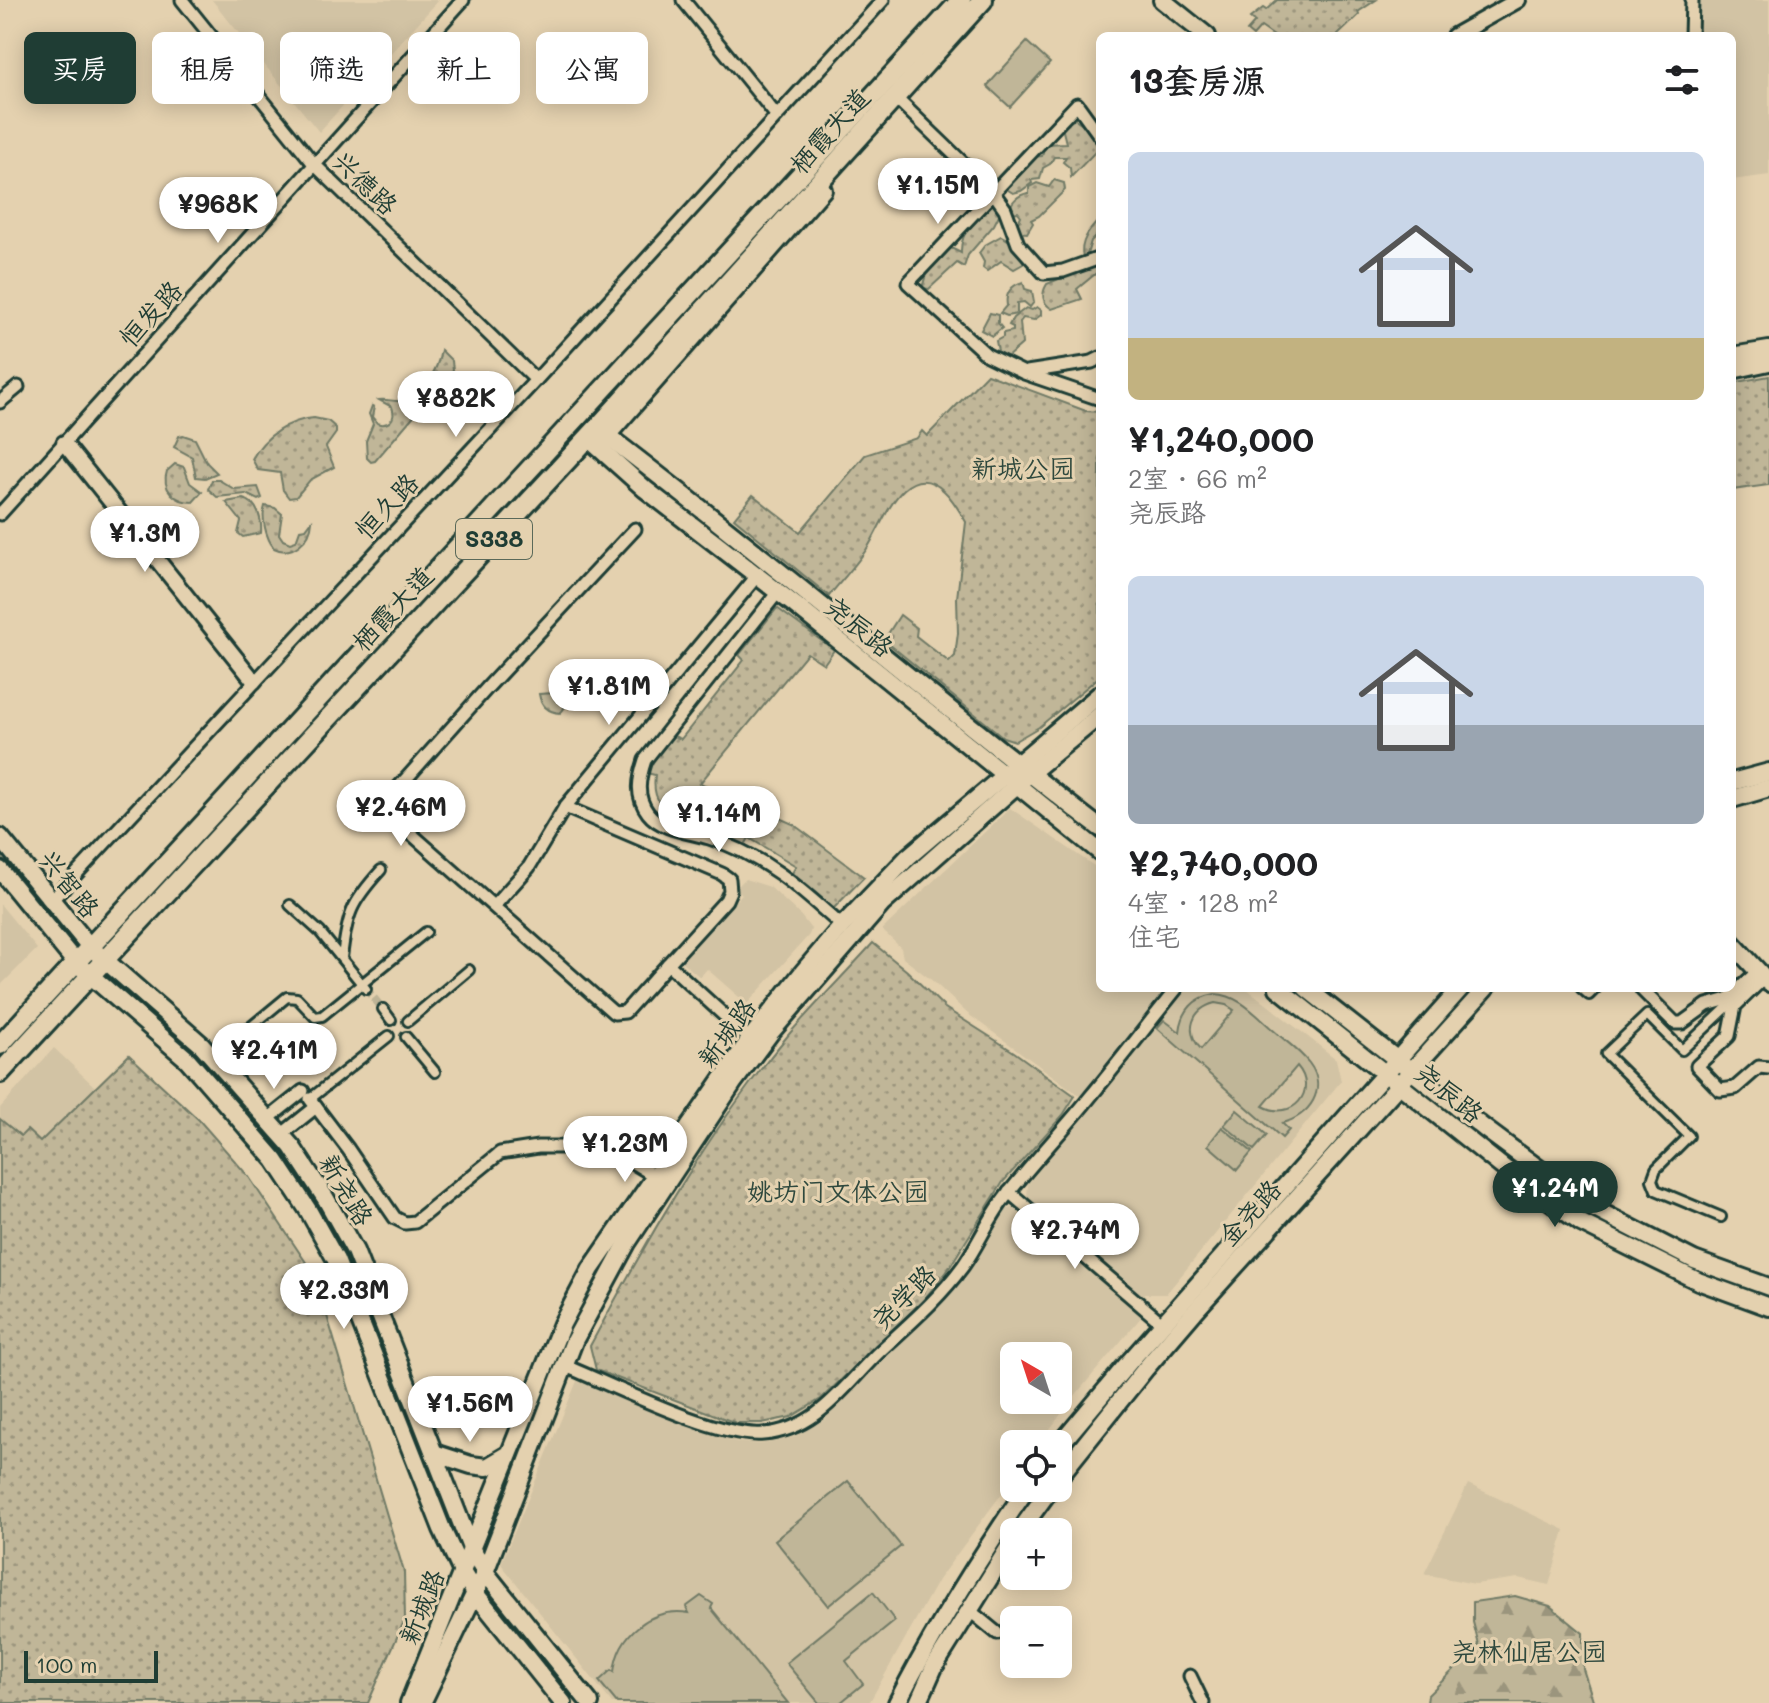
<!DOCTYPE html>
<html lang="zh">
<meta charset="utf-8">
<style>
:root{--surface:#fff;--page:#f2f2f2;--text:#202124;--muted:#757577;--accent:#1f3d34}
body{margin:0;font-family:Mali,"LXGW WenKai TC",sans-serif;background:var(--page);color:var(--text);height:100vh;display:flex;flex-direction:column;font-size:30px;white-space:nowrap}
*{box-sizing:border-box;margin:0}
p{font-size:26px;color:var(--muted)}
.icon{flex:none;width:44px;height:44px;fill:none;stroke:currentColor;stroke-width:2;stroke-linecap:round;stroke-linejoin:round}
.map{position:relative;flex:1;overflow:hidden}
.side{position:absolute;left:1096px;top:32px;width:640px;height:960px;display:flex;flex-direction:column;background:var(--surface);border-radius:12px;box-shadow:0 4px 20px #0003}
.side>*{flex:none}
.top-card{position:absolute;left:24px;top:32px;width:760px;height:72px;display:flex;gap:16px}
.needle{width:52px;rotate:321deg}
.buttons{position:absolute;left:1000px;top:1342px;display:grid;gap:16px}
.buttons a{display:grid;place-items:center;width:72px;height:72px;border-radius:12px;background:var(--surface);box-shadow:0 4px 20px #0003;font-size:40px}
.scale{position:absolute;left:24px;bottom:20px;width:134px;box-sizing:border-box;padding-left:8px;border:4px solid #1f3d34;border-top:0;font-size:22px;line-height:28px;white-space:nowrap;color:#1f3d34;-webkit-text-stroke:6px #e4d1af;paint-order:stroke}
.price{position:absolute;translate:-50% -68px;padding:0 18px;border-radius:28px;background:#fff;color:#222;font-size:26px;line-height:52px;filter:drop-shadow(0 2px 4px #0008)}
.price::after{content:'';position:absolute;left:50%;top:48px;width:24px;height:18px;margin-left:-12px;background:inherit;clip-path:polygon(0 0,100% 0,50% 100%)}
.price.active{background:var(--accent);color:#fff}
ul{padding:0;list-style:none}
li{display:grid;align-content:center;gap:16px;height:424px;padding:0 32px}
li span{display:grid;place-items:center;height:248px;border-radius:12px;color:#555}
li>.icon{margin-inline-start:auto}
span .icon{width:144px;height:144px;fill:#fffc;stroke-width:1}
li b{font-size:34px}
h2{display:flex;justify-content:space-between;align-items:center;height:96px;padding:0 32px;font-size:34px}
.chip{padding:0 28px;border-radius:12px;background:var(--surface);box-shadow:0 4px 20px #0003;font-size:28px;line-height:72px}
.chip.active{background:var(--accent);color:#fff}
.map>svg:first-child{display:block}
</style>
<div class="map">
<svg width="1769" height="1703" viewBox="0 0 1769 1703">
<defs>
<pattern id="grass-dots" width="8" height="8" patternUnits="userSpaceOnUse" patternTransform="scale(2)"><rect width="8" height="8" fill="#c0b698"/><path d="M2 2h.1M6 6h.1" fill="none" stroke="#9b957d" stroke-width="1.8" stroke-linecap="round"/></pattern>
<pattern id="forest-firs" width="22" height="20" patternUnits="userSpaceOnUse" patternTransform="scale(2)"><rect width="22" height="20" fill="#c0b698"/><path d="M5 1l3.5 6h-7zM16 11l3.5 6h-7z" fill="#9b957d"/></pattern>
</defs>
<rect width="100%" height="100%" fill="#e4d1af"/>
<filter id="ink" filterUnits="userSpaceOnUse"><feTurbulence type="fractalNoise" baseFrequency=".0125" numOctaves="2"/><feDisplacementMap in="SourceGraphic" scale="16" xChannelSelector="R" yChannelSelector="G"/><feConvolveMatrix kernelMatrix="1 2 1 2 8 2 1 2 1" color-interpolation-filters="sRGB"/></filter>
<g filter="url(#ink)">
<g fill="#d2c3a4" fill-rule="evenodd">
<path d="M212,0H439L319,132Z"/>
<path d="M1698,0H1769V175L1732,180V36H1695Z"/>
<path d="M1010,808L1100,870V988H1170L1083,1098L968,1014L934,982L903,958L901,948L882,930Z"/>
<path d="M745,879L770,887L801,916L811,929L809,935L747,1004L707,969L700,977L681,961L742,894L736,888Z"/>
<path d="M0,904L37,949L0,986Z"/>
<path d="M1187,988H1246L1336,1059L1341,1081L1166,1294H1141L1027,1197L1028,1184Z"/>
<path d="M54,1048L95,1087L40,1142L21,1136L0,1119V1108Z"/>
<path d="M1019,1206L1143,1315L1072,1399L1039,1444H1014V1477L938,1580L869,1703H612L501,1564L577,1381L737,1442L761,1444L794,1437L824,1420L876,1363L911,1334L959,1284L1005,1210ZM1014,1356H1058V1400H1014Z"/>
<path d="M1468,1484L1565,1530L1549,1585L1518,1578L1475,1584L1424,1574Z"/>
</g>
<g fill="url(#grass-dots)" stroke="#707a66" stroke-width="2">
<path d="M1277,0H1376L1358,12L1359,15L1337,36H1274L1261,27L1253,36L1247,31L1255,22L1250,18L1263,8L1266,10Z"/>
<path d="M1075,119L1084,125L1099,148L1071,177L1070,168L1063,162L1066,157H1054L1050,164L1043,168L1040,179L1031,180L1032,183L1021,191L1013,193L1005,188L1011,185V180L1031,157L1042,156L1043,153L1041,149L1045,144L1066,143L1062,127Z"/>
<path d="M1054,180L1064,183L1065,190L1039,216L1031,220L1033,223L1027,233L1017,232L1016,227L1021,216L1018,212L1010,213C1009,201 1020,194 1029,193V187L1037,183L1049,187Z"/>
<path d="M995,204L1001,211L994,225L968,255L964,267L957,263L929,289L922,288L927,271L933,267L931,263C937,257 945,255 951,248L961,253C960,234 976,210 995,204Z"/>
<path d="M1100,219V232L1091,241L1086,258L1083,257C1079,242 1090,229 1100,219Z"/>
<path d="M1001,236C1011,240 1024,253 1023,264L1014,269L1001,261L987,271L983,268L984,262L979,253L985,245Z"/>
<path d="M1100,261V270L1077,289L1082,299L1052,309C1041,302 1041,294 1047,284Z"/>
<path d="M1023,282L1025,289L1032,291L1034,302L1030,307L1024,302L1017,303V314L1007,316L1000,313L1007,305C1005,294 1011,285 1023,282Z"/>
<path d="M1037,307L1041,310V315L1034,320L1023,318L1020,322L1022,344L1006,358L999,356L996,341L1003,337V333L1013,331V327L1009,325L1013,318L1026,308L1032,310Z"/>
<path d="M990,313L998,315V323L1002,328L992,336L981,330Z"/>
<path d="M441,350L452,361L453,370L375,461L371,462L367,458L366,441L373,424L369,414L372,406L374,407L372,417L377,423C388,427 397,419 392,407L379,400C385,399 392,401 398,401C422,400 438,369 441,350Z"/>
<path d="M987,374L1086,411L1100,412V676L1039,727L1015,741L1003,737L884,640L900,615L917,628L916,636L949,662L955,656L958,633L957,598L966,522C960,512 953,499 944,491C906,455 883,523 868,547C857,564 842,580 829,596L734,518L753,495L800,532L865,455L917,438L922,431L927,436Z"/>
<path d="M1769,376V485L1732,490V383Z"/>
<path d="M314,418L328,421L336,428V433L326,447L334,467L310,480L296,497L289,498L283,490L280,473L258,470L252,459C264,436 289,420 314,418Z"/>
<path d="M183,435L195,439L207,463L217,473L205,478L196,477L192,457L174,447L179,436Z"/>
<path d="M175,464L184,467L190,483L202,492L193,502C175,502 161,489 167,471Z"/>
<path d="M212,480H219L234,489L258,487L262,498L258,500L246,494L217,497L208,489Z"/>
<path d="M243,499C258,502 262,520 261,533L243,537L238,533L241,521L226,502Z"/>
<path d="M265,506L275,508L282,514L279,534L283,540L290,543L296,541L300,530L306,529L312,521C311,540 292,557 274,548C266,538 261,518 265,506Z"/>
<path d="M777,608L834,650L824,664L807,653L700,783L793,824L864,877L831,911L791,875L796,866L749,838L744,847L700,832L704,823C677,808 650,815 655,775L647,773L652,760L671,735L681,739L744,660L739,655Z"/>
<path d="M564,681H568C570,690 568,707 560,713C548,712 541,706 539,694L554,693Z"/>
<path d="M873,943L907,971L945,1008L1014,1052L1075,1096L1063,1115L1003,1182L946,1273L921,1303L821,1399L791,1417L762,1423H736L596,1370L590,1346C648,1238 710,1128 790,1033C817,1002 846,973 873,943Z"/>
<path d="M129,1055L199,1120L249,1177L315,1276L404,1572L405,1619L368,1703H0V1119L21,1136L27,1130L40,1142Z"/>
</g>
<path fill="url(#forest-firs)" stroke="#707a66" stroke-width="2" d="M1515,1596L1550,1606L1583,1633V1669L1594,1703H1427L1428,1695L1479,1645L1473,1622V1602Z"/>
<g fill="#c0b698" stroke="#707a66" stroke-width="2" fill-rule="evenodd">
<path d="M1027,42L1050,63L1010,107L987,86Z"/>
<path d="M1215,994C1239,995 1255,1014 1272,1029C1284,1040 1299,1050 1309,1063C1329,1089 1309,1117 1282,1123L1289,1130L1282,1138L1157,1028L1164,1020L1180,1032C1182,1011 1194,997 1215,994ZM1215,1003L1226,1005L1234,1010L1201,1049C1184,1031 1192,1009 1215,1003ZM1297,1066C1319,1091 1292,1122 1263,1106Z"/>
<path d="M1237,1110L1267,1135L1254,1150L1224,1125Z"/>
<path d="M1222,1127L1252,1152L1237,1170L1208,1145Z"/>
<path d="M848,1481L901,1546L828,1606L775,1540Z"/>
<path d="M873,1592L895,1621L846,1661L863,1684L840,1703H819L786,1663Z"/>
<path d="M701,1596L713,1604L711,1608L788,1703H617L599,1681L611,1670L614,1672C618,1634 651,1607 689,1613L686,1607Z"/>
</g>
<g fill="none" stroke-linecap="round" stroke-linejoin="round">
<path stroke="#bdb396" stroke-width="8" stroke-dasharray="8 4" stroke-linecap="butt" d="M366,989L383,1009"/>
<defs>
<g id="pedestrian">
<path d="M290,905L320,932L366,989"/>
<path d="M342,958C347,914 351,903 381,870"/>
<path d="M1581,988L1589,995L1596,988"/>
<path d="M383,1009L391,1020"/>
<path d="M408,1021L469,970"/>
<path d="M247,1030L287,997L297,998L315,1017L322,1016L426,932"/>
<path d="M406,1037L435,1072"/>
<path d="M310,1099L389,1036"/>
<path d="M1721,1217L1656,1190L1652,1180L1656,1169L1689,1136L1606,1054L1647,1015L1682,1050L1738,997"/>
</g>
<g id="minor">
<path d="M182,0L314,164L536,380"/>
<path d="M683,0L776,115"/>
<path d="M1691,36L1692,0"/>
<path d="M900,102L993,192L1005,209L1018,244L1044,273L1063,271L1100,258"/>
<path d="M1100,136L1077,104L908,283L987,355L1024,373L1100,399"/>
<path d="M1027,372L1092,362L1100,358"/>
<path d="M0,402L18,387"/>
<path d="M0,514L463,0"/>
<path d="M635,529L488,687L381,807L614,1013L625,1012L668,964L750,1039"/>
<path d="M778,592L645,760C639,778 635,796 648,813C661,830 690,832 709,838C764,855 801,889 842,926"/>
<path d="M565,807L722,874L729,879L730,891L726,900L668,964"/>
<path d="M52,900L536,380L883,0"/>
<path d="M494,906L529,867L565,807L757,576"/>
<path d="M1764,978L1735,1006L1729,1036L1697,1066L1720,1090L1735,1088L1759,1067L1769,1068"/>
<path d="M1642,990L1675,1023H1682L1707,1005L1728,999L1758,971"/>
<path d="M310,1099L348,1149L395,1218L405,1223L415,1222L500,1153L538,1147H589L617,1153L655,1176"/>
<path d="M268,1119L303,1091"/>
<path d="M281,1135L316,1107"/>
<path d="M1009,1192L1163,1324"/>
<path d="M563,1365C610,1384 716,1438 763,1434C817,1430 843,1387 878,1353C908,1325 938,1300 963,1266C978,1245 988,1220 1004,1199C1031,1164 1062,1132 1090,1097C1120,1061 1148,1024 1177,988"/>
<path d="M969,1610L997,1633"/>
<path d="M1190,1676L1203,1703"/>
</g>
<g id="tertiary">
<path d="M1454,36L1518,0"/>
<path d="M608,436L824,190"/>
<path d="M64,443L254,681"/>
</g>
<g id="secondary">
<path d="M1162,0L1207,36"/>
<path d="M1732,356L1769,350"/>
<path d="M1732,370L1769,362"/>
<path d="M597,428C768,557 930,698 1100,828"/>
<path d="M588,438L645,489L795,605L1100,852"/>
<path d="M1732,782L1769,772"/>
<path d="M1732,799L1769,788"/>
<path d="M0,837L90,947L202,1045L292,1147L326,1199L355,1251L471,1548L485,1572L590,1703"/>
<path d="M0,870L75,962L188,1060L275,1160L308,1210L336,1260L442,1529L462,1572L475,1593L563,1703"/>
<path d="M1732,943L1769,983"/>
<path d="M1278,988L1505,1169L1581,1223L1698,1281L1769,1307"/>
<path d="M1306,988L1484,1128L1589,1206L1694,1260L1769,1287"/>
<path d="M1058,1447L1130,1361L1461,988"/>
<path d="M434,1453L471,1465L487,1467L509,1454"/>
<path d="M1058,1478L1146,1368L1194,1312L1486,988"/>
<path d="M1019,1532L1051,1488"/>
<path d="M409,1703L540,1378L562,1324L591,1269L750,1039L803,972L842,926L908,857L1100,694"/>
<path d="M422,1703L485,1572L574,1341L627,1243L733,1083L771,1032L882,904L1029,774L1100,715"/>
<path d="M897,1703C935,1628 980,1557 1027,1488"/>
<path d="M918,1703L934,1667L1014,1539"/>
</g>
<g id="primary">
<path d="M0,1045L961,0"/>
<path d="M0,1073L597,428L983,0"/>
</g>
</defs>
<use href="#pedestrian" stroke="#1f3d34" stroke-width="14"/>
<use href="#minor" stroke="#1f3d34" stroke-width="17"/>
<use href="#tertiary" stroke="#1f3d34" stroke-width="20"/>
<use href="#secondary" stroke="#1f3d34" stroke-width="22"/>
<use href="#primary" stroke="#1f3d34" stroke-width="24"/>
<use href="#pedestrian" stroke="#e4d1af" stroke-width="8"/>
<use href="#minor" stroke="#e4d1af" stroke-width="11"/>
<use href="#tertiary" stroke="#e4d1af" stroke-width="14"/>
<use href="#secondary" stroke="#e4d1af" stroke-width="16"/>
<use href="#primary" stroke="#e4d1af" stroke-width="18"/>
</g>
</g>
<g text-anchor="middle" stroke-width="6" stroke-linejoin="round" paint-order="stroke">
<rect fill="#e4d1af" stroke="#5a6959" stroke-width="2" x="456" y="519" width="76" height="40" rx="6"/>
<g font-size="24" font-weight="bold" fill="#1f3d34">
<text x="494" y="547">S338</text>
</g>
<g font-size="26" fill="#1f3d34" stroke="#e4d1af">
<text transform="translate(830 131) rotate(-48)" y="9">栖霞大道</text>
<text transform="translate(365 183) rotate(44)" y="9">兴德路</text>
<text transform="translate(151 314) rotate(-48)" y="9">恒发路</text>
<text transform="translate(387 506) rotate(-47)" y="9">恒久路</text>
<text transform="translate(393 609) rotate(-47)" y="9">栖霞大道</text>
<text transform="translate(859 627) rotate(39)" y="9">尧辰路</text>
<text transform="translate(69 884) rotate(51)" y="9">兴智路</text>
<text transform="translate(727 1033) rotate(-54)" y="9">新城路</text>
<text transform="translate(1449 1093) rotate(39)" y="9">尧辰路</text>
<text transform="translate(346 1190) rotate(59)" y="9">新尧路</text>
<text transform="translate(1250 1213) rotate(-48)" y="9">金尧路</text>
<text transform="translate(904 1297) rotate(-45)" y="9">尧学路</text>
<text transform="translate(422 1607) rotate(-68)" y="9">新城路</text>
</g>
<g font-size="26" fill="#2f493e" stroke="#e4d1af">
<text x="1023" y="478">新城公园</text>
<text x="838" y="1201">姚坊门文体公园</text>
<text x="1529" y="1661">尧林仙居公园</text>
</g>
</g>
</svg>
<div class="buttons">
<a><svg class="needle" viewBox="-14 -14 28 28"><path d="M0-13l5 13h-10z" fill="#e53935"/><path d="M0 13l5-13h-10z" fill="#757577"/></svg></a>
<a><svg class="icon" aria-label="locate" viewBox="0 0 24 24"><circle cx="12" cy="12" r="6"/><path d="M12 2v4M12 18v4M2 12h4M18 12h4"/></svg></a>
<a>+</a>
<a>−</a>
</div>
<div class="scale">100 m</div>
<b class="price" style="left:938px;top:226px">¥1.15M</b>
<b class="price" style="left:218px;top:245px">¥968K</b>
<b class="price" style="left:456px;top:439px">¥882K</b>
<b class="price" style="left:145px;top:574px">¥1.3M</b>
<b class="price" style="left:609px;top:727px">¥1.81M</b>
<b class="price" style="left:401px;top:848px">¥2.46M</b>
<b class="price" style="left:719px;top:854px">¥1.14M</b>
<b class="price" style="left:274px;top:1091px">¥2.41M</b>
<b class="price" style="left:625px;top:1184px">¥1.23M</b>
<b class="price active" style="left:1555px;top:1229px">¥1.24M</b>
<b class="price" style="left:1075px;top:1271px">¥2.74M</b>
<b class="price" style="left:344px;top:1331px">¥2.33M</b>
<b class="price" style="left:470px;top:1444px">¥1.56M</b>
<div class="top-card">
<a class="chip active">买房</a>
<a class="chip">租房</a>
<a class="chip">筛选</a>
<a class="chip">新上</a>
<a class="chip">公寓</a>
</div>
<section class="side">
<h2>13套房源<svg class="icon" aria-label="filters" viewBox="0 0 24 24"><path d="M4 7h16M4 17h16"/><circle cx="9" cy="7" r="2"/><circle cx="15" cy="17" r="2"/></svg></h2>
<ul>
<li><span style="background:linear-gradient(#c9d6e8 75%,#c2b280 0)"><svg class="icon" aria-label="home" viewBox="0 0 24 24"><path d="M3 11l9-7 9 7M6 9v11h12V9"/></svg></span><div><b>¥1,240,000</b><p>2室 · 66 m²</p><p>尧辰路</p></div></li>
<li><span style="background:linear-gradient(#c9d6e8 60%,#9aa5b1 0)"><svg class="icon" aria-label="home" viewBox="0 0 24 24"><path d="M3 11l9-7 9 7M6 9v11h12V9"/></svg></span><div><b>¥2,740,000</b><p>4室 · 128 m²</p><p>住宅</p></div></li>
</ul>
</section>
</div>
